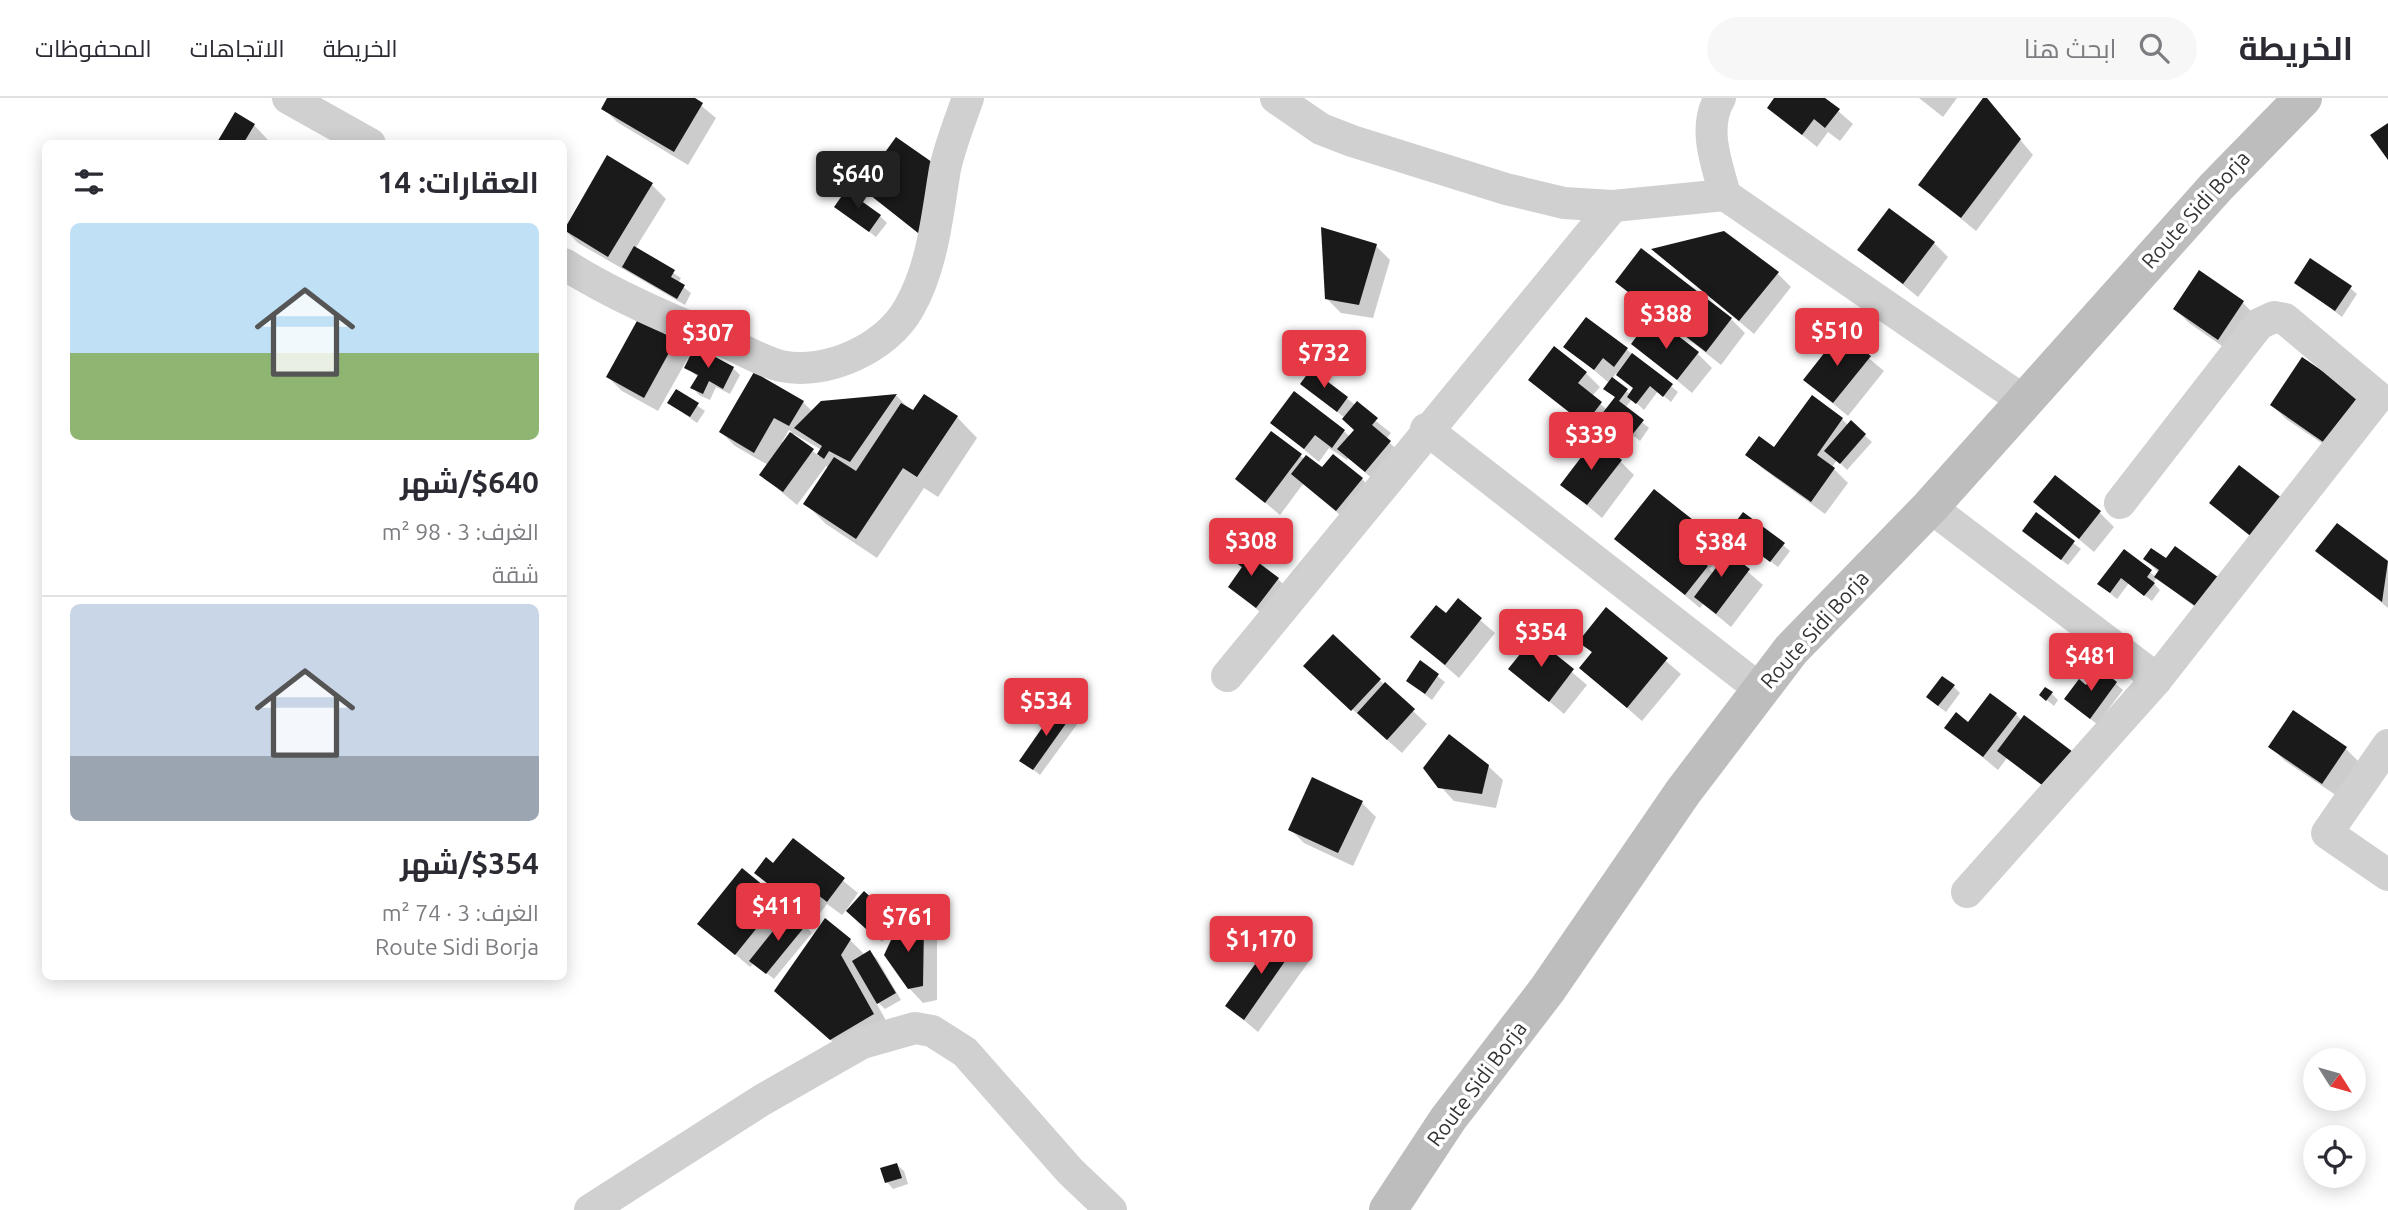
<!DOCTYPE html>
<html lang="ar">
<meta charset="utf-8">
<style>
:root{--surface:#fff;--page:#f7f7f7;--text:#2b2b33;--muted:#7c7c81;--line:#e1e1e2;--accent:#e63946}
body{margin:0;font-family:Ubuntu,Cairo,sans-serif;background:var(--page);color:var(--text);direction:rtl;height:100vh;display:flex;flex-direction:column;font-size:26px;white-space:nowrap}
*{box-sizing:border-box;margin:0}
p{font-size:23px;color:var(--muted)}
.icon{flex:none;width:38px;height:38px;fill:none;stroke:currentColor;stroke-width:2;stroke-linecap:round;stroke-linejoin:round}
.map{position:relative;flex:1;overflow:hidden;direction:ltr}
.panel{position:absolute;left:42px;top:42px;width:525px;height:840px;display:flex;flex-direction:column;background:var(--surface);border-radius:10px;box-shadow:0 4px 18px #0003;direction:rtl}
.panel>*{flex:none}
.needle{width:46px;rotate:127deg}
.tools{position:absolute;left:2303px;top:950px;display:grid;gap:14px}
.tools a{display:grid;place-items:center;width:63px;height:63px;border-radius:50%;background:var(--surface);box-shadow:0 4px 18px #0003;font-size:35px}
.price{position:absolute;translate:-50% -60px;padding:0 16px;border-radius:7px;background:var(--accent);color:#fff;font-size:23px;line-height:46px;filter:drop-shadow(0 2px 4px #0008)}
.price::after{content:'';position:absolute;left:50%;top:42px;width:21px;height:16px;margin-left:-10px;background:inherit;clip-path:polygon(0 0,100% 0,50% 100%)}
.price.current{background:#222;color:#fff}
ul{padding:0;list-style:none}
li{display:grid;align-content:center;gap:14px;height:371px;padding:0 28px}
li+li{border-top:2px solid var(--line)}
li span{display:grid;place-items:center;height:217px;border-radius:10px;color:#555}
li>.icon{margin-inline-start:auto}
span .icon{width:126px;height:126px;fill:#fffc;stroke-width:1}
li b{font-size:30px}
h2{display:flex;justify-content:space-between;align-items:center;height:84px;padding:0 28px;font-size:30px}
header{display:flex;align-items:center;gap:42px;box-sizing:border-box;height:98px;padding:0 35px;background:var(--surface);border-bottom:2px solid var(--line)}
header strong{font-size:33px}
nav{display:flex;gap:38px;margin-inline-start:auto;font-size:24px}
.search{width:490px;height:63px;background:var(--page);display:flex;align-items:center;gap:18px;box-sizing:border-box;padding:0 24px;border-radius:38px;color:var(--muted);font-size:26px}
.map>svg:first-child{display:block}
</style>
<header>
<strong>الخريطة</strong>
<div class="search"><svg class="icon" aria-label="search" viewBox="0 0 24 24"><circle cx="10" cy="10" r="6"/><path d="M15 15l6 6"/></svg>ابحث هنا</div>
<nav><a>الخريطة</a><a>الاتجاهات</a><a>المحفوظات</a></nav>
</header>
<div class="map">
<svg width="2388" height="1112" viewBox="0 0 2388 1112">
<rect width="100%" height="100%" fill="#fff"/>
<g fill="#0003" fill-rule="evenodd">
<path d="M609,0H692L716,20L688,67L617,24L603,10Z"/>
<path d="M1777,0H1823L1853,26L1840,43L1828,34L1817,49L1769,10Z"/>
<path d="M1919,0H1957L1943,19Z"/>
<path d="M1985,0L2033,57L1976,133L1920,87Z"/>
<path d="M254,27L268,42L265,46H218Z"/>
<path d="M608,60L652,87L666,101L635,151L681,180L678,185L691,195L685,207L578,145L564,131Z"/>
<path d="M879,86L941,154L872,97Z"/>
<path d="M837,109L880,118L887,125L876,139Z"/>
<path d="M1934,145L1948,159L1918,199L1860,152Z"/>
<path d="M1376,148L1390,162L1373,220L1341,215L1326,200Z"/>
<path d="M1654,152L1777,175L1791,189L1754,236Z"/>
<path d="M2200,175L2243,205L2257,219L2232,255L2189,225L2175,211Z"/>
<path d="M1617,184L1731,221L1745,235L1721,267Z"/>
<path d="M2296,184L2350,190L2357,196L2342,219Z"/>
<path d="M1841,237L1884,273L1848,318L1805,282Z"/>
<path d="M675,243L691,260L733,270L740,277L730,296L716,289L710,302L699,297L693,290L698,279L686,269L690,262L688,260L658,313L622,293L608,279Z"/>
<path d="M1665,245L1698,256L1712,270L1692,295L1634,246Z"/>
<path d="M1566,248L1626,251L1678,294L1671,304L1658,293L1644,312L1632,301L1625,310L1649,330L1640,343L1634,338L1622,354L1531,281L1586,275L1600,289L1592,298L1607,312L1616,300L1605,290L1609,285ZM1616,275L1635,291L1631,297L1612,281ZM1611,324L1615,327L1610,335L1606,331Z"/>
<path d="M2302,262L2341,358L2286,321L2272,307Z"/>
<path d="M1312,273L1391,335L1386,341L1404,359L1380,387L1348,360L1347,362L1329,350L1319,364L1272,325L1344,333L1350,339L1355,332L1345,320L1302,286Z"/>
<path d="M676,293L705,313L697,325L669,305Z"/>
<path d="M897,298L910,312L957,319L977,340L938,399L924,390L877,460L826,426L805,405L829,370L826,368L797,407L761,377L768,367L735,348L721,334L803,304L813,314L822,304ZM789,332L792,334L784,345L782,344ZM794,336L822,352L819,358L793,338Z"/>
<path d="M1842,321L1849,328L1851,325L1872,344L1847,372L1837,362L1832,369L1848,385L1825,416L1762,370L1748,356L1774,352Z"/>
<path d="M1300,358L1322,372L1362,381L1376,395L1351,426L1303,386L1280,417L1237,381Z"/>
<path d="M1620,363L1634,377L1602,420L1563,387Z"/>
<path d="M2035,404L2100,415L2114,429L2094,454Z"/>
<path d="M2036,416L2081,451L2068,467L2024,433Z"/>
<path d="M2337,427L2388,465V510L2318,452Z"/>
<path d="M1711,438L1724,453L1763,487L1731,529L1703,506L1700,510L1617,441ZM1715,465L1719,469L1714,476L1709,471Z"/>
<path d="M1738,439L1783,447L1790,453L1778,469Z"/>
<path d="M2124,454L2156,479L2159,475L2145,461L2166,463L2216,525L2157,480L2153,485L2160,492L2152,503L2129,485L2117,501L2106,492L2100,486Z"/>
<path d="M1229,457L1278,481L1292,495L1271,523L1230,489L1243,471Z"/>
<path d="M1458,503L1495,535L1459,580L1412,539L1446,518Z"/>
<path d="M1606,512L1681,576L1642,623L1581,570L1593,556L1581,543Z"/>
<path d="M1333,539L1427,626L1402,655L1319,582Z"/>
<path d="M1534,542L1587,587L1564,616L1511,571Z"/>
<path d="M1420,565L1445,584L1432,602L1408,583Z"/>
<path d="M2099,572L2123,592L2097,626L2073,608Z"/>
<path d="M1953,588L1960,595L1946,614L1934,605Z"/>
<path d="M2052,596L2058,602L2054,608L2041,597Z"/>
<path d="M2016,616L2022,623L2061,702L2007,660L1998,672L1947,630Z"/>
<path d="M1071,618L1078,625L1040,677L1021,662Z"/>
<path d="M2271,649L2346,651L2360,665L2337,698L2285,663Z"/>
<path d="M1488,668L1503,682L1496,710L1454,703L1440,688Z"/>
<path d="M1362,705L1376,719L1353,768L1304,745L1290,731Z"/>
<path d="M793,742L858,795L847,811L849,812L864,796L898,828L882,844L847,811L842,817L827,806L814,823L756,775L773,767Z"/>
<path d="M742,772L779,802L812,835L774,881L754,865L750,869L699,825Z"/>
<path d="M923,828L937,842V902L923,905L909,890Z"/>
<path d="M1279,835L1310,862L1258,934L1227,908Z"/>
<path d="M850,842L865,857L870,854L877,861L901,902L885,911L874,901L894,937L852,961L776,893Z"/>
<path d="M897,1067L904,1073L908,1086L893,1091L887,1084Z"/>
</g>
<g fill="#1a1a1a">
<path d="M607,0H695L703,5L674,54L601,11Z"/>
<path d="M1774,0H1825L1840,11L1825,30L1814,21L1802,37L1767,10Z"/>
<path d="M1983,0H1987L2021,41L1961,120L1918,87Z"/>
<path d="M235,14L255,26L243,46H216Z"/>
<path d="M2388,25V62L2370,37Z"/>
<path d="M896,39L939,69L927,142L870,97L877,86L868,78Z"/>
<path d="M607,57L653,85L608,159L564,132Z"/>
<path d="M846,92L881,117L869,134L834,109Z"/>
<path d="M1889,110L1935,144L1903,186L1857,152Z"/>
<path d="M1321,129L1377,146L1359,207L1325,201Z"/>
<path d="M1724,133L1779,174L1739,223L1651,151Z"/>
<path d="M634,148L675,172L671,179L685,187L677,201L622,169Z"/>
<path d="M1641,150L1732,220L1706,254L1615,184Z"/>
<path d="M2310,160L2352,188L2335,213L2294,185Z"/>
<path d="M2199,172L2244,203L2218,242L2173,211Z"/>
<path d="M1586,219L1628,250L1614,269L1603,260L1594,272L1563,249Z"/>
<path d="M638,221L676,242L644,300L606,279Z"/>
<path d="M1645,227L1665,242L1672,233L1699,254L1677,282L1631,246Z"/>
<path d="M1840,235L1871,258L1833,305L1803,282Z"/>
<path d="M695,248L734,269L723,291L709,283L703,296L690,290L698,277L684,270Z"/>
<path d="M1554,248L1587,274L1578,285L1602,304L1592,317L1604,326L1597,336L1528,282Z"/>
<path d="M1632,255L1673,286L1663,299L1650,288L1636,306L1627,299L1633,290L1616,277Z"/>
<path d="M2302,259L2359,298L2326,346L2270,307Z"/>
<path d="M1311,271L1348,299L1337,314L1300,286Z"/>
<path d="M754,274L804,303L789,328L774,320L754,355L719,334Z"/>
<path d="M1612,279L1628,291L1619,303L1644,322L1632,337L1626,333L1614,349L1603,340L1614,326L1601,317L1615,299L1603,291Z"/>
<path d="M676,291L699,305L690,319L667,305Z"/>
<path d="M1294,293L1345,332L1332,350L1315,337L1304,351L1270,325Z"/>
<path d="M897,296L850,364L829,353L824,361L817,356L822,348L794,330L821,303Z"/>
<path d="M924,296L958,318L917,379L903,370L856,441L803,406L834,359L856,373L901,305L913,312Z"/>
<path d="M1812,297L1843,320L1817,357L1835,370L1811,404L1745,357L1759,338L1774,349Z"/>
<path d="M1357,303L1378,320L1372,327L1391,343L1365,374L1337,351L1354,332L1342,321Z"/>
<path d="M1851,322L1866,336L1840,366L1824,353Z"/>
<path d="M1271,333L1302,356L1265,405L1235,381Z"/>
<path d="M790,334L814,351L783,394L759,377Z"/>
<path d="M1595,341L1622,362L1587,407L1560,387Z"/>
<path d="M1333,356L1363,380L1336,413L1291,376L1306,357L1322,369Z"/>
<path d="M2239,367L2283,401L2253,440L2209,405Z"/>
<path d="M2055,377L2101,413L2079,441L2033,404Z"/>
<path d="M1654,391L1712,437L1696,457L1708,468L1685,497L1614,441Z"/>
<path d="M1743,414L1785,445L1770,464L1729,433Z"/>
<path d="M2036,414L2075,443L2061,462L2022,433Z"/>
<path d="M2337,425L2388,463L2382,504L2315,453Z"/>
<path d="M1715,445L1750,471L1716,516L1694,499L1718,467L1706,458Z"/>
<path d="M1235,447L1279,480L1256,510L1228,489L1242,469L1227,458Z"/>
<path d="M2175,448L2222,482L2201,512L2154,479L2159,472L2143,461L2151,450L2166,460Z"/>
<path d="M2124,451L2152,472L2147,479L2155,485L2144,498L2121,480L2110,495L2097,486Z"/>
<path d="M1458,500L1482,520L1445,567L1410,539L1436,507L1446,515Z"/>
<path d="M1606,509L1668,560L1627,610L1579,570L1592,554L1578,544Z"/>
<path d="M1333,536L1381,581L1351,613L1303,568Z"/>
<path d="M1534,539L1574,571L1549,604L1508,571Z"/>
<path d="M1420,562L1439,576L1425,596L1406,583Z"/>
<path d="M2099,570L2117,584L2090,621L2064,601L2079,581L2086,587Z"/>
<path d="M1942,578L1955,587L1938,608L1926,599Z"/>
<path d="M1385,584L1415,611L1387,642L1357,615Z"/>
<path d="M2045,589L2053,594L2046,603L2039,597Z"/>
<path d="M1990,595L2017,615L1983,659L1944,630L1956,614L1968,624Z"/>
<path d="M1058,607L1072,617L1033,672L1019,663Z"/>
<path d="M2293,612L2347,649L2322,686L2268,649Z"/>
<path d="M2024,617L2073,654L2046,690L1997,653Z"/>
<path d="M1449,636L1489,667L1482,696L1438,690L1423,670Z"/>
<path d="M1312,679L1363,703L1338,755L1288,732Z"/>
<path d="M793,740L845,780L827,804L813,793L799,810L754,775L766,759L773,765Z"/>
<path d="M742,770L780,801L735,857L697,826Z"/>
<path d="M864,793L893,820L875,839L846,813Z"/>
<path d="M789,813L806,827L766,876L749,863Z"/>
<path d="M825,820L851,841L841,857L874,916L830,942L774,893Z"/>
<path d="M900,823L924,827L923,888L908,891L884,857Z"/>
<path d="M1279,833L1297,846L1244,922L1225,908Z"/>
<path d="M870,852L896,895L877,906L852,863Z"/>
<path d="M897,1065L902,1080L885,1085L880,1070Z"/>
</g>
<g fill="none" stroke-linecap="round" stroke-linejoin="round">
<g stroke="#d0d0d0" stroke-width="32">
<path d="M288,0L370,46"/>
<path d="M1276,0L1321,31L1352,43L1506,91L1564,105L1613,108L1725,97L2024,303"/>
<path d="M1720,0C1702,30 1717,66 1725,97"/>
<path d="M564,166C614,198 672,222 727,245C744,252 763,264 781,268C826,278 887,250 909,210C933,168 937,118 945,71C950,47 960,23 968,0"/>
<path d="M1426,331L1761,592"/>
<path d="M1930,409L2157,581"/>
<path d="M1227,578L1613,108"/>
<path d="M2388,647L2327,735L2388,777"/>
<path d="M1967,794L2157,581L2378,299L2285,221L2274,219L2259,226L2120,405"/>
<path d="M590,1112L762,1002L862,945L915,930L932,933L965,954L1070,1073L1111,1112"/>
</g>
<path stroke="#bdbdbd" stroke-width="38" d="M1388,1112L1448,1021L1547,892L1683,694L1791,552L1930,409L2216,89L2303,0"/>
</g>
<g text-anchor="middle" stroke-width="7" stroke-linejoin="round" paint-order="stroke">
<g font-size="21" fill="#333" stroke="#fff">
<text transform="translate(2196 112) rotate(-48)" y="7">Route Sidi Borja</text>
<text transform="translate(1815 532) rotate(-48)" y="7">Route Sidi Borja</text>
<text transform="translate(1477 986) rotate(-53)" y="7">Route Sidi Borja</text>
</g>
</g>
</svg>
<div class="tools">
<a><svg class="needle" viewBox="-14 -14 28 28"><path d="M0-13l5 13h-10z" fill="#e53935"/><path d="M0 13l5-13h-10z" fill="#7c7c81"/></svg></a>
<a><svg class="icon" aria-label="locate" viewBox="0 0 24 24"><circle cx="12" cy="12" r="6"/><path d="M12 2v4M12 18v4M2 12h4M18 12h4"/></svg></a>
</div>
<b class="price current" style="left:858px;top:113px">$640</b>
<b class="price" style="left:1666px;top:253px">$388</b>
<b class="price" style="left:1837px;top:270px">$510</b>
<b class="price" style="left:708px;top:272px">$307</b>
<b class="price" style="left:1324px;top:292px">$732</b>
<b class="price" style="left:1591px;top:374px">$339</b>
<b class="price" style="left:1251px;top:480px">$308</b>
<b class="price" style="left:1721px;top:481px">$384</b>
<b class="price" style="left:1541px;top:571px">$354</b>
<b class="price" style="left:2091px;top:595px">$481</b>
<b class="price" style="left:1046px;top:640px">$534</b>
<b class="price" style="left:778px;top:845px">$411</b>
<b class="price" style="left:908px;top:856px">$761</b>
<b class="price" style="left:1261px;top:878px">$1,170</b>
<section class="panel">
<h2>العقارات: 14<svg class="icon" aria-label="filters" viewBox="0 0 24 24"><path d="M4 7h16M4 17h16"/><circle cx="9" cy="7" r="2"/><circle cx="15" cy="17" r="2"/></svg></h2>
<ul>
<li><span style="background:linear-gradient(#bfe0f5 60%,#8fb573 0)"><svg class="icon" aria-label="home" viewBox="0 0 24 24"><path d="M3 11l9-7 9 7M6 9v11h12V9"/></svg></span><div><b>$640/شهر</b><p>الغرف: 3 · 98 m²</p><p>شقة</p></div></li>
<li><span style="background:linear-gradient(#c9d6e8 70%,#9aa5b1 0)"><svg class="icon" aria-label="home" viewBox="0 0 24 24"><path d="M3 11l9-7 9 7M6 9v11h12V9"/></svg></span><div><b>$354/شهر</b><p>الغرف: 3 · 74 m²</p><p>Route Sidi Borja</p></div></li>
</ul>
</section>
</div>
